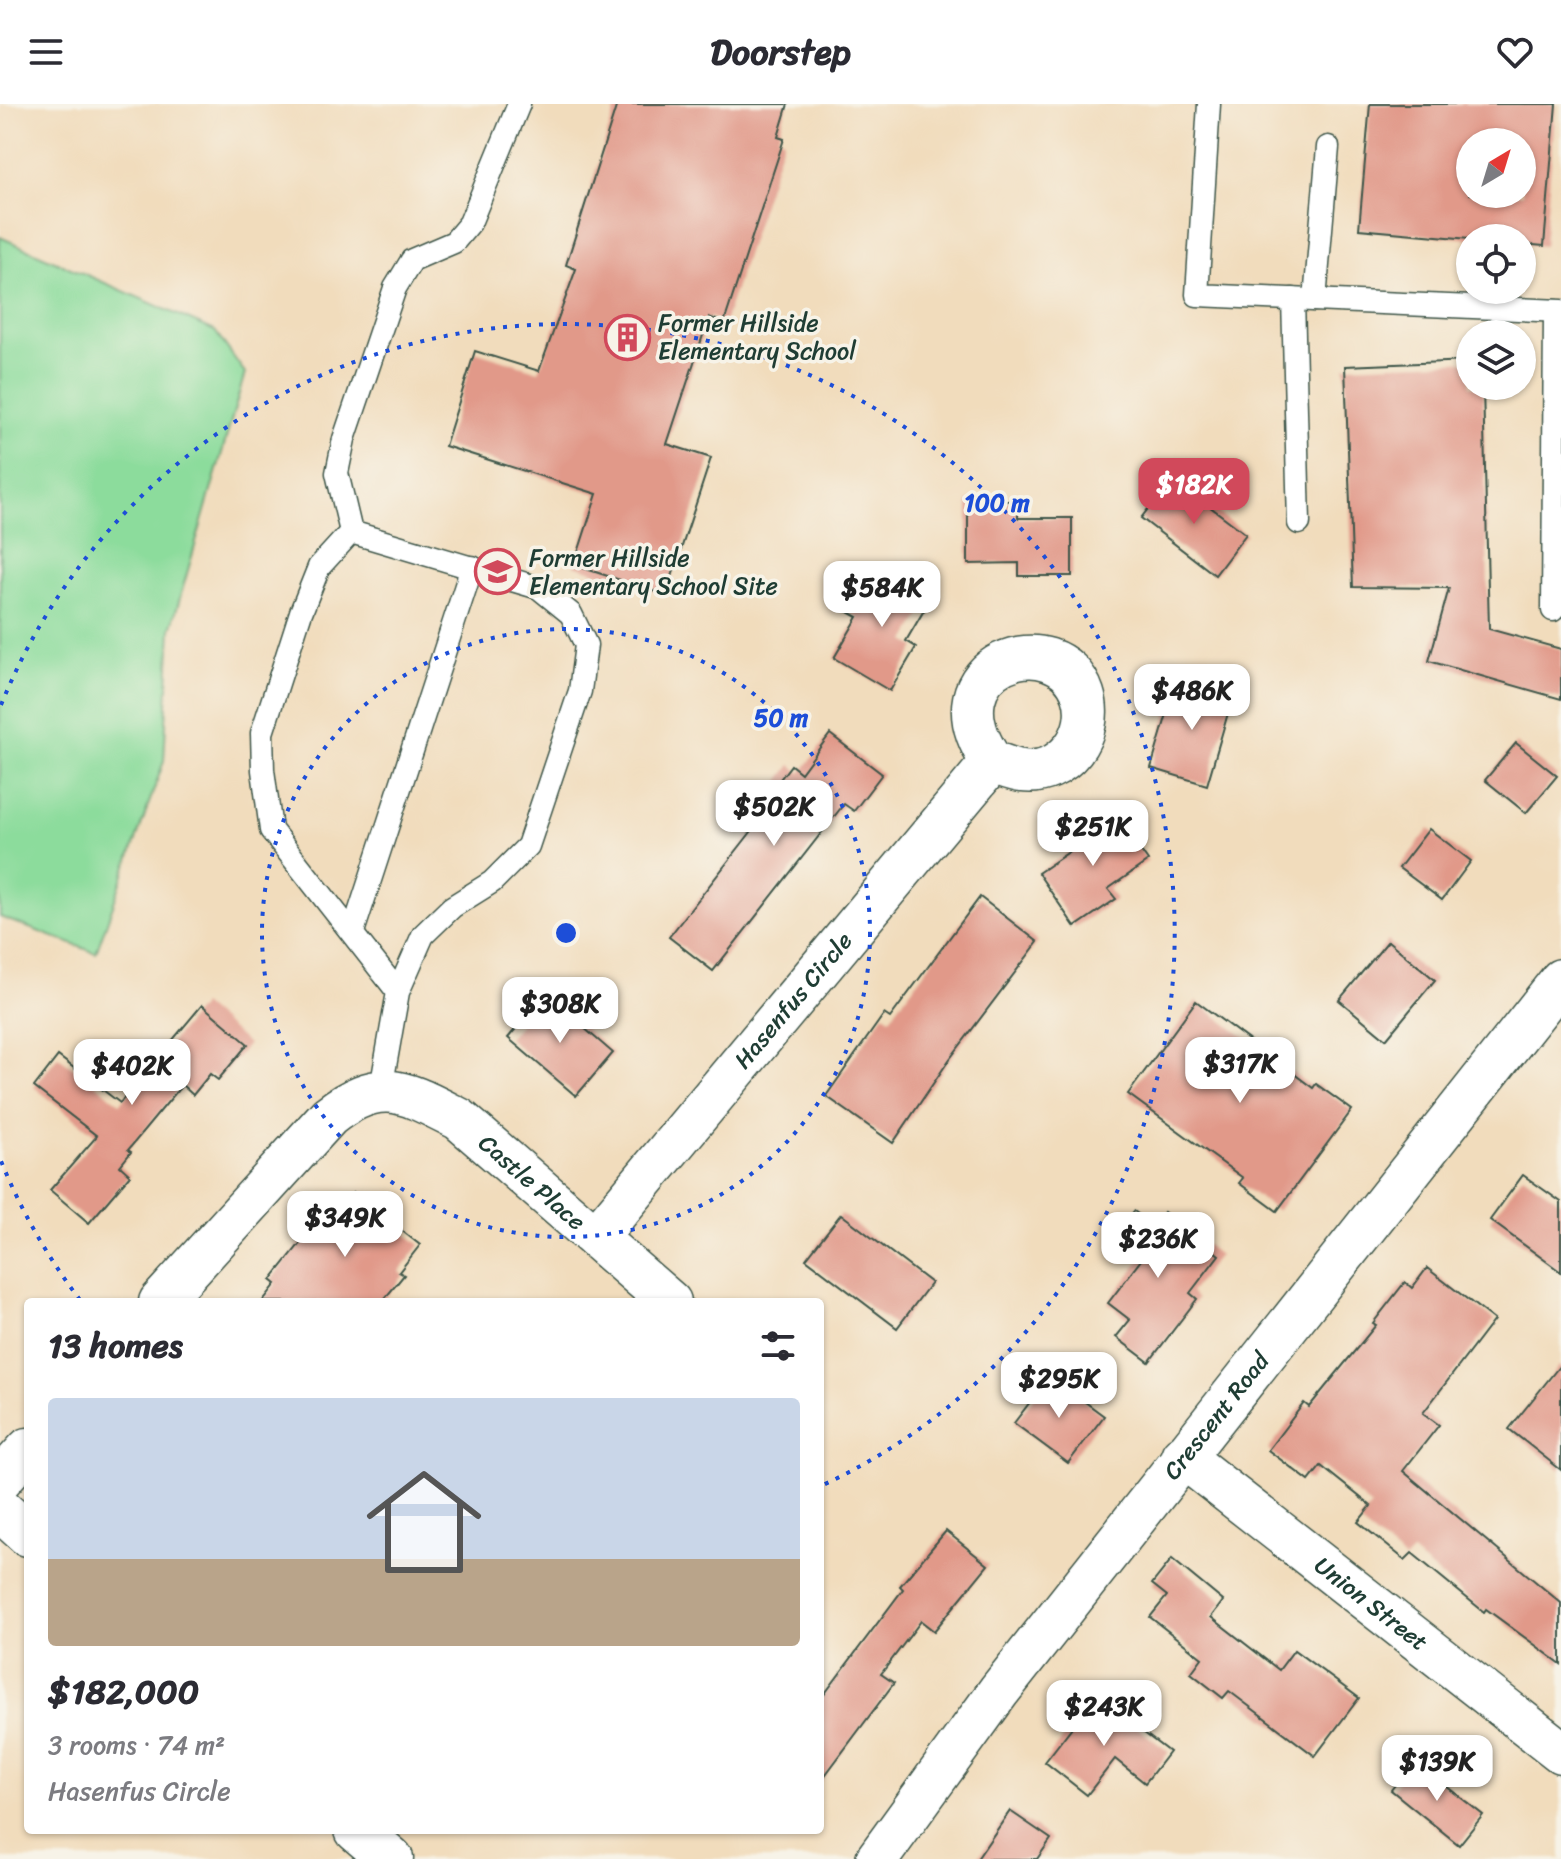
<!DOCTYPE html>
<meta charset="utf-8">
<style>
:root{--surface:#fff;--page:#f7f7f7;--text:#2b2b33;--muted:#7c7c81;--accent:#d1495b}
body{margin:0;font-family:Sriracha,sans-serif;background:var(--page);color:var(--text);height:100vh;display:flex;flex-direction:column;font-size:30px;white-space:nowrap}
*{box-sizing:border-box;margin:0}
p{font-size:26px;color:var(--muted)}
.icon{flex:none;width:44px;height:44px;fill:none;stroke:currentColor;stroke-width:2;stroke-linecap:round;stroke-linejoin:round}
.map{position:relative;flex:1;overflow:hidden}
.details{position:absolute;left:24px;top:1194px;width:800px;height:536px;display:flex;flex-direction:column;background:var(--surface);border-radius:8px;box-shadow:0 2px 6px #0004}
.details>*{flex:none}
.needle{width:52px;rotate:38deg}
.controls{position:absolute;left:1456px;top:24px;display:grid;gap:16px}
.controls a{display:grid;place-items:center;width:80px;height:80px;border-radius:50%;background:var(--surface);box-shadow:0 2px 6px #0004;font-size:40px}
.price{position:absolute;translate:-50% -68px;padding:0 18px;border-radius:16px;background:#fff;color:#222;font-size:26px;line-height:52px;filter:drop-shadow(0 2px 4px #0008)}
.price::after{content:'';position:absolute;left:50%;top:48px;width:24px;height:18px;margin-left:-12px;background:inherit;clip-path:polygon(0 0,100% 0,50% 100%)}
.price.active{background:var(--accent);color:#fff}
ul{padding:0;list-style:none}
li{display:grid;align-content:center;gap:16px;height:424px;padding:0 24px}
li span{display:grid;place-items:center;height:248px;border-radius:8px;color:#555}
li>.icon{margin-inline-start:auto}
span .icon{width:144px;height:144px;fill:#fffc;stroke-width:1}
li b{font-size:34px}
h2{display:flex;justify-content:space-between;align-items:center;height:96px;padding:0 24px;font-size:34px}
header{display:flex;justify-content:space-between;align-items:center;height:104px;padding:0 24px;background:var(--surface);font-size:36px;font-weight:700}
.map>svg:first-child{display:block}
</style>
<header><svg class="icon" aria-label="menu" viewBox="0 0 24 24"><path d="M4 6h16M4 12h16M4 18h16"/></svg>Doorstep<svg class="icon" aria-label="heart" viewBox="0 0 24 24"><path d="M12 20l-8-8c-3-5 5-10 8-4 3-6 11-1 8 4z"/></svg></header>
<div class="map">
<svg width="1561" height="1755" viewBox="0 0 1561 1755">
<rect width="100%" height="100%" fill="#f7f3e8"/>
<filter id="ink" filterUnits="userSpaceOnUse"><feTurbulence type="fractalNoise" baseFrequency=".0125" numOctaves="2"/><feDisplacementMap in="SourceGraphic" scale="16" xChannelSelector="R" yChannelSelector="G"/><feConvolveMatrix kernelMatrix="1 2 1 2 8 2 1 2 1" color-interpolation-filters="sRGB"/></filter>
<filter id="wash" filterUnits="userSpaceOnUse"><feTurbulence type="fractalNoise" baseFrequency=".006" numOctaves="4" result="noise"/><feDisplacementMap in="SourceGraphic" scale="32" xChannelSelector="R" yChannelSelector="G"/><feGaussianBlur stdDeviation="1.8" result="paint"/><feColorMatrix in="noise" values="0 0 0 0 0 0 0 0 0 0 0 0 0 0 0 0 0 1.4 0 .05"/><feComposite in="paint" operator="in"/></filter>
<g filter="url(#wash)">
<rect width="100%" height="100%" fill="#f1dcbc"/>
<path fill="#8cdc9c" stroke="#568c68" stroke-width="2" d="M0,133L215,227L245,269L171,525L164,657L96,849L0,813Z"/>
<g id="blocks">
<g fill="#e19989" fill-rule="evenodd">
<path d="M617,0H788L778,33L784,35L724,219L709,213L667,340L711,354L666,491L574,461L597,390L445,342L475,247L539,267L576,165L566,161Z"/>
<path d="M1370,0H1556L1544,142L1522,140V134L1470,135L1359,125ZM1470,38H1522V90H1470Z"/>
<path d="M1470,257V282H1483L1489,525L1561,545V595L1429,557L1449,484L1353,483L1345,262Z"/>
<path d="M1172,374L1246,430L1215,471L1141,414Z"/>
<path d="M968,397H1018V414H1072V472H1019V459L968,460Z"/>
<path d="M873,462L930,496L906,537L916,543L890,587L834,554L858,513L847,507Z"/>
<path d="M1177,576L1233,592L1207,681L1151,664Z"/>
<path d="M830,630L882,670L854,707L844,700L713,867L669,833L769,705L762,699L791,661L801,669Z"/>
<path d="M1516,639L1557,672L1526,709L1485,676Z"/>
<path d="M1111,705L1148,757L1108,785L1116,795L1075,823L1038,769L1079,741L1072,732Z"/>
<path d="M1429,725L1471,757L1442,796L1399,764Z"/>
<path d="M980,793L1038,838L949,956L893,1039L826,992L884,910L890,914Z"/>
<path d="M1388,837L1435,876L1386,935L1339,896Z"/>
<path d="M545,890L613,949L576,992L508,934Z"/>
<path d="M1196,897L1313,984L1316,980L1352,1006L1277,1107L1239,1079L1243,1074L1128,990Z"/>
<path d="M202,901L248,940L218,976L210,970L193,991L182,981L128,1046L131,1048L120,1062L130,1071L89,1119L50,1086L97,1032L34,983L58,952L120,999Z"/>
<path d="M1523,1071L1561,1098V1168L1490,1116Z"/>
<path d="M354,1089L420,1141L399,1168L404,1171L382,1198H262L276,1180L271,1176L322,1112L331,1119Z"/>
<path d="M1134,1107L1154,1122L1164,1108L1219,1151L1190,1189L1197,1195L1149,1258L1116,1233L1130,1216L1108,1199L1141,1156L1113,1134Z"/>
<path d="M841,1110L931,1179L897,1224L806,1155Z"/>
<path d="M1427,1164L1494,1216L1423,1309L1439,1321L1403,1367L1561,1499V1560L1486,1505L1484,1508L1412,1449L1405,1456L1358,1418L1371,1402L1321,1362L1309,1377L1268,1346L1304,1299L1309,1303L1376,1221L1373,1219L1405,1178L1412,1184Z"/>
<path d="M1561,1260V1366L1509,1325Z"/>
<path d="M1050,1272L1104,1312L1068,1359L1014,1319Z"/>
<path d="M946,1427L988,1461L934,1527L921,1517L881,1570L894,1579L820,1678V1596L903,1485L900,1482Z"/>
<path d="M1172,1455L1223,1497L1211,1513L1279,1566L1294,1546L1359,1594L1315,1652L1229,1587L1223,1594L1191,1569L1202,1554L1150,1513L1167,1492L1152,1480Z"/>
<path d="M1096,1592L1169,1648L1145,1679L1115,1655L1087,1691L1045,1658Z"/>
<path d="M1414,1657L1483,1711L1459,1741L1391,1686Z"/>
<path d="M1010,1707L1051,1735L1037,1755H977Z"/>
</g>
</g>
</g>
<g filter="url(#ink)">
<use href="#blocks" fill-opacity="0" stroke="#3e5548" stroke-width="2"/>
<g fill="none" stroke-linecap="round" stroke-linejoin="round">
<defs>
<g id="service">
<path d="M1209,0L1197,191L1561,207"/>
<path d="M1293,195L1299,419"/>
<path d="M1315,196L1328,43"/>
<path d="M351,428L337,369L344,335L395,184L412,156L454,138L470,119L519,0"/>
<path d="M1553,506L1555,207"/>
<path d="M353,828L472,463"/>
<path d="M381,985L398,888L423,831L452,803L492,778L528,742L580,587L586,541L571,510L539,484L351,428L319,463L301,508L262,629L263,666L271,726L398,888"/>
</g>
<g id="minor">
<path id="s1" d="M596,1133L992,658C924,559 1058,516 1083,590C1096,629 1063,673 1022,667C1012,666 1002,661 992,658"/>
<path id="s2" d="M160,1198L329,1012C381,971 405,988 459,1015L670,1198"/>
<path id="s3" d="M1182,1352L1561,1648"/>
<path d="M0,1376L28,1345"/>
<path id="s4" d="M877,1755L999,1587L1561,876"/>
</g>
<g id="tertiary">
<path d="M0,1405L28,1430"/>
<path d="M357,1726L391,1755"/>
</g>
</defs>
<use href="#service" stroke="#3e5548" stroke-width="25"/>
<use href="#minor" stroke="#3e5548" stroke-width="45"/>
<use href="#tertiary" stroke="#3e5548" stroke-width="47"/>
<use href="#service" stroke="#fff" stroke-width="22"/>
<use href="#minor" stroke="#fff" stroke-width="42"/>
<use href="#tertiary" stroke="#fff" stroke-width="44"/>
</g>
</g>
<g fill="none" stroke="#1d4ed8" stroke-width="4" stroke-dasharray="4 8">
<circle cx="566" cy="829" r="304"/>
<path d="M80 1196A609 609 0 0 1 1 1057M1 601A609 609 0 1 1 823 1381"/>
</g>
<defs>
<symbol id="building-ring" viewBox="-11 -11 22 22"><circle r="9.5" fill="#f7f3e8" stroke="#d1495b" stroke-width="1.5"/><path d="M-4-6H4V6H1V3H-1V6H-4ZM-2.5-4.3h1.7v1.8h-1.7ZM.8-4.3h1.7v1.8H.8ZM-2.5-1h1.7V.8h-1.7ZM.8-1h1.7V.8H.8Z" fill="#d1495b"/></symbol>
<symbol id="school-ring" viewBox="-11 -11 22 22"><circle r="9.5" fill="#f7f3e8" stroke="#d1495b" stroke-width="1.5"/><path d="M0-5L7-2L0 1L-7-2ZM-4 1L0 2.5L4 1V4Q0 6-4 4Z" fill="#d1495b"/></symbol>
</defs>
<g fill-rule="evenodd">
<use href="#building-ring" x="602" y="208" width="51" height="51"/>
<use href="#school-ring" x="472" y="442" width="51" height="51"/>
</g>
<g text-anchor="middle" stroke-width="7" stroke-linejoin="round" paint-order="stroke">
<g font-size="24" fill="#1f3d34" stroke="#f7f3e8" text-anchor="start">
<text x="658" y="227">Former Hillside<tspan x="658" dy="28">Elementary School</tspan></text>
<text x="529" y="462">Former Hillside<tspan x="529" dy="28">Elementary School Site</tspan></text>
</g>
<g font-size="24" fill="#1f3d34" stroke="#f7f3e8">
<text dy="8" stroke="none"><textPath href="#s1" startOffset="308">Hasenfus Circle</textPath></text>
<text dy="8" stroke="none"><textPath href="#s2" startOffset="490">Castle Place</textPath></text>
<text dy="8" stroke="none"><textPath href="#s4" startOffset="558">Crescent Road</textPath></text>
<text dy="8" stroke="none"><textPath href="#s3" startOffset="240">Union Street</textPath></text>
</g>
</g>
<circle cx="566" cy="829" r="12" fill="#1d4ed8" stroke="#f7f3e8" stroke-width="4"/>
<g font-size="24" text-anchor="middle" font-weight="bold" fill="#1d4ed8" stroke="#f7f3e8" stroke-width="7" stroke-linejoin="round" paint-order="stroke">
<text x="997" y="407">100 m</text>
<text x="781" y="622">50 m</text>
</g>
</svg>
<div class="controls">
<a><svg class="needle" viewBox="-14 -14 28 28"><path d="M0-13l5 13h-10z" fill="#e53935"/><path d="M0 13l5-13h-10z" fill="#7c7c81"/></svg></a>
<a><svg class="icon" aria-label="locate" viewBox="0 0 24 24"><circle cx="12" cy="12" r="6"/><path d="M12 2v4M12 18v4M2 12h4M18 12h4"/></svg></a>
<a><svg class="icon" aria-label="layers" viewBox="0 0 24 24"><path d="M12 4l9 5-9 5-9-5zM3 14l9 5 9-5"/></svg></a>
</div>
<b class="price active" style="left:1194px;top:422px">$182K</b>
<b class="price" style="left:882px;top:525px">$584K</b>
<b class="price" style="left:1192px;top:628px">$486K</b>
<b class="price" style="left:774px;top:744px">$502K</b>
<b class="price" style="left:1093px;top:764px">$251K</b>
<b class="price" style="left:560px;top:941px">$308K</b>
<b class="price" style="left:1240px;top:1001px">$317K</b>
<b class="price" style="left:132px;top:1003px">$402K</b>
<b class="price" style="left:345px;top:1155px">$349K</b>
<b class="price" style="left:1158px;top:1176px">$236K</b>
<b class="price" style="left:1059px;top:1316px">$295K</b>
<b class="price" style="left:1104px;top:1644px">$243K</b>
<b class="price" style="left:1437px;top:1699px">$139K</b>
<section class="details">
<h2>13 homes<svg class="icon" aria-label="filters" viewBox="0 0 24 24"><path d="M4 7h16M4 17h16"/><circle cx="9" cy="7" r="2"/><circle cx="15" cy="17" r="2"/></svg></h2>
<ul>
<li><span style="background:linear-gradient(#c9d6e8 65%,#b9a48a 0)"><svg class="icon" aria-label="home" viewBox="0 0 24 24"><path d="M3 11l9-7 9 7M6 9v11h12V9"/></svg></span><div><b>$182,000</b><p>3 rooms · 74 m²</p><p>Hasenfus Circle</p></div></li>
</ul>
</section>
</div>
